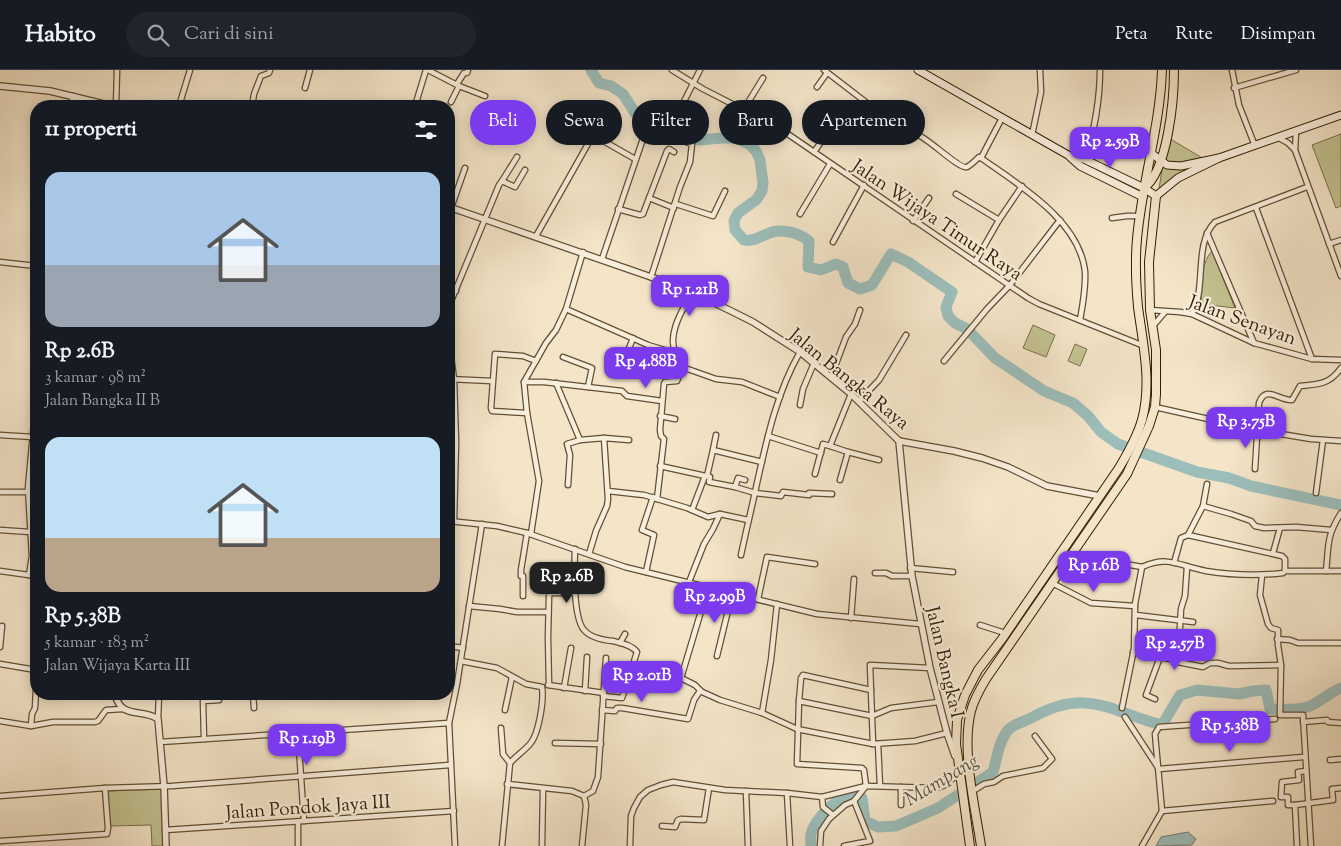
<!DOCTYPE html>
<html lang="id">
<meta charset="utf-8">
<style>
:root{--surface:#171b24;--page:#20242c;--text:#f1f3f6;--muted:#9ea1a6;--line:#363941;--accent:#7c3aed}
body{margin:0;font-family:"Sorts Mill Goudy",serif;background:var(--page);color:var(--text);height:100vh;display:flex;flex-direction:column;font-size:19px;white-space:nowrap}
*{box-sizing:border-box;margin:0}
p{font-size:16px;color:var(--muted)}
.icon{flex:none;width:28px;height:28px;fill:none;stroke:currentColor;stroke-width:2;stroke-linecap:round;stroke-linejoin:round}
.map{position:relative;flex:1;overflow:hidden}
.drawer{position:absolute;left:30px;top:30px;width:425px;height:600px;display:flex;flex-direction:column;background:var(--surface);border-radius:20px;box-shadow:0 2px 12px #0003}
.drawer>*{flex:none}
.banner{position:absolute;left:470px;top:30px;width:475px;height:45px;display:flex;gap:10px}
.price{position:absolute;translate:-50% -42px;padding:0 11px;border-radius:10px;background:var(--accent);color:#fff;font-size:16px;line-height:32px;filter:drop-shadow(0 1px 2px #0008)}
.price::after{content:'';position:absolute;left:50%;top:30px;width:15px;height:11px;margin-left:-8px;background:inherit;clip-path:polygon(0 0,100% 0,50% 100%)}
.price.active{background:#222;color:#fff}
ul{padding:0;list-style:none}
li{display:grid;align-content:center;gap:10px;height:265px;padding:0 15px}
li span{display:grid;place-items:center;height:155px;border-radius:15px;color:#555}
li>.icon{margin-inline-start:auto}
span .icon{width:90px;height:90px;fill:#fffc;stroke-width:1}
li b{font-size:21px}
h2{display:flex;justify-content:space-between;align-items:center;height:60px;padding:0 15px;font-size:21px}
.tag{padding:0 18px;border-radius:22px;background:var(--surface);box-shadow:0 2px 12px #0003;font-size:18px;line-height:45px}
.tag.active{background:var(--accent);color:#fff}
header{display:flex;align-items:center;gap:30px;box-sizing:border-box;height:70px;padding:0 25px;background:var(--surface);border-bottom:1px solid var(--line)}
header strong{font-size:24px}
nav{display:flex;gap:28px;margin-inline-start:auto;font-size:18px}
.search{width:350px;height:45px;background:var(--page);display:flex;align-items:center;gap:12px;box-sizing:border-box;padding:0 18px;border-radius:28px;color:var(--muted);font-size:19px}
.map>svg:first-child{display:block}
</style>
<header>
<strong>Habito</strong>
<div class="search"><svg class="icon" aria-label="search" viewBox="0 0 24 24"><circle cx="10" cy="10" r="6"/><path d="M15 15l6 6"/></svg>Cari di sini</div>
<nav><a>Peta</a><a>Rute</a><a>Disimpan</a></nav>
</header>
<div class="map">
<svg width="1341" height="776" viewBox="0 0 1341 776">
<rect width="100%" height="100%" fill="#f4e5c9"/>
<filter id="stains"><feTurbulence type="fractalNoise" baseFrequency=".004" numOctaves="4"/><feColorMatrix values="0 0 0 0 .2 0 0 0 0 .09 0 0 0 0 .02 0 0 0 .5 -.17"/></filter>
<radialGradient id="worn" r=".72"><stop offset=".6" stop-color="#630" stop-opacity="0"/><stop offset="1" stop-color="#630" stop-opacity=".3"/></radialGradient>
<g fill="#c3c291" stroke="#7a7049">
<path d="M1341,64V136L1336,138L1312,75Z"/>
<path d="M1167,67L1204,89L1201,96L1159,119Z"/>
<path d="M1212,181L1235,238L1201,234C1201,218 1200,194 1212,181Z"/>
<path d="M1033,255L1055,265L1046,287L1023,278Z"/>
<path d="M1075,274L1087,279L1080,296L1068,291Z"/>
<path d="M162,719L163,776H152L151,755L110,756L107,721Z"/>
</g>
<path fill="#9cbebb" stroke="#727e71" d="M1188,762L1196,769L1192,775L1156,776L1161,767Z"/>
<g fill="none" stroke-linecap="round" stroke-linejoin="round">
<g stroke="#9cbebb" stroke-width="11">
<path d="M591,0L599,13L611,16L623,24L635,43L666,59L699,70L722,68H736L749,74L756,81L760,90L763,113L762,121L756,130L738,143L734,151L735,160L744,170C753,172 759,167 767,164C780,158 798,162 809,171L808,197L821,200L836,194L843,197L848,213L860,219L872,215L891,184L908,192L952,222L946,237L948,246L955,253L967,259L995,288L1044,321L1073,333L1088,346L1101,362L1118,374L1197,402L1229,408L1251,416L1341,435"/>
<path d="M811,776C811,772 810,768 811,764C816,746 839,726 856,723L862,728L865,751L878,757L896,756L938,738L993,702C997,688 999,670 1009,659C1016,653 1026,651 1033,647C1088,617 1111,642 1162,655L1180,625L1197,620L1239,624L1253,621L1266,620L1270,639C1283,639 1298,641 1310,636C1321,631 1329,623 1341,618"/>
</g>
<defs>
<g id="minor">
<path d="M428,0L459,16"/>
<path d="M672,0L703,19L779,58L1028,228L1039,234L1144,276"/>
<path d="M824,0L867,33V37L890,56L907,66C911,66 914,64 918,65C929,69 960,100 967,97C971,95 976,90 979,87L981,88"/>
<path d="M1232,0L1239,35L1255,76"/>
<path d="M457,14L464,3H467L468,0"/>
<path d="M817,17L827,3"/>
<path d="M305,18L310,0"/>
<path d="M1234,18L1296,0"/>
<path d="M451,32L459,16L485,26"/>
<path d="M72,36L73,26"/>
<path d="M116,36L117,0"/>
<path d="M179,36L190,0"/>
<path d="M252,36L254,24L261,6L269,3L270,0"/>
<path d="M415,36L426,0"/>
<path d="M744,39L763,8"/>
<path d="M1296,62L1295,80L1341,206"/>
<path d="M1032,65L1041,22L1040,0"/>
<path d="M668,66L676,47L700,0"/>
<path d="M1279,68L1288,73L1295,80"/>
<path d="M814,82L831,58H835L850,64L854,62L867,37"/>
<path d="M981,88C1019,115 1079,150 1085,201C1086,217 1083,234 1080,250"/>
<path d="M981,88L1002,48"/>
<path d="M1086,90C1094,60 1100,32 1100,0"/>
<path d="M502,111L517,87"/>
<path d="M956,124L999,150"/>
<path d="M649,128L674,138"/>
<path d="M676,134L713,146L725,121"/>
<path d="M451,138L465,98"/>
<path d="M1256,138L1312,289"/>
<path d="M618,139L640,145L643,144L667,81L669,79L674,82"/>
<path d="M800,144L830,94"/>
<path d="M1112,148L1127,146H1139"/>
<path d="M913,151L929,128"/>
<path d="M1207,163L1254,273"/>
<path d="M536,166L593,65L635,89"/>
<path d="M833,172L864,115"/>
<path d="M1329,174L1341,170"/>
<path d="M602,189L646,60H650L692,74L690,92L680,117L651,207"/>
<path d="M0,192L36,196"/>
<path d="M975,192L999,150L1022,116"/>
<path d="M449,218L456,221"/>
<path d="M449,236L499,115L502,111L515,117L525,100"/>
<path d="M566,239L648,275L684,286L682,297L677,311L665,312L664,314L660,360L661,366L664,369L657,429"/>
<path d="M1150,240L1180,242L1192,244L1254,273L1312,289L1341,290"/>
<path d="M1192,244C1207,219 1193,174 1215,152L1307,117"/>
<path d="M1153,256L1165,242"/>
<path d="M449,272L454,309L456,372L454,451"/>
<path d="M676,284C666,265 683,239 692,222"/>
<path d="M563,287L592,298L588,317"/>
<path d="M944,291L987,239L1010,215L1060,150"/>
<path d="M682,297L716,309L742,312L780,327"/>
<path d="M616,302L617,294L624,291L633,268"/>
<path d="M831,307L846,267L855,254L860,240"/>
<path d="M449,309L492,311"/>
<path d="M524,312H544L622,321L627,326L662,331"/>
<path d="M556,313L580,370"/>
<path d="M859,331L879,310L906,265"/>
<path d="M800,335L803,319L814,293"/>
<path d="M1155,337L1257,360L1311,369L1341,371"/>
<path d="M527,343L492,341L491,338L495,284L523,286L536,291"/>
<path d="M660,346L675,349"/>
<path d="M0,365L33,367"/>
<path d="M716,365L713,380L762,392"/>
<path d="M768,366L821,383"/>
<path d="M848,382L879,390"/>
<path d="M660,396L710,407L709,412L735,417L738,408L745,410"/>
<path d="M1255,399L1259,333C1266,314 1279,331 1292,330L1300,316C1318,314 1329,315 1341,298"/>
<path d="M815,404L823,374L830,376"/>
<path d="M707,406L713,380"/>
<path d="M840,410L848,382L830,376L851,324"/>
<path d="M568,415L570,385L567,374L580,370L604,368"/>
<path d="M735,417L755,423L781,426L783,422L809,425V423L832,424"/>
<path d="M608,421L644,425L687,438L708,447L720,444L748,450"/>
<path d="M0,422H29"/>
<path d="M1316,423L1323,370"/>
<path d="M1203,436L1231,444L1251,451L1255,456L1264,458L1296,457L1331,460"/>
<path d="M692,440L705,406"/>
<path d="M449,451L497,456L527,463L625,497L817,544L920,554"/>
<path d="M0,460L30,462"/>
<path d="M531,464L539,411L527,343L524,312L546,273L556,260L566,239L583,182"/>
<path d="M1188,465L1282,486L1285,489V501"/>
<path d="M575,479C574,496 573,548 584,560C591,568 602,570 613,571C621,573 632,575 637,582L622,628L603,626"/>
<path d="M1073,483L1084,489L1102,490L1142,497"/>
<path d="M1273,483L1280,458"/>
<path d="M589,484L596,461L607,436L608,429L604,368L629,370"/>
<path d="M741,485C746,461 752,437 757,413C767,368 777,322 800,282"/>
<path d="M1174,493L1181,468L1188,465L1203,436L1207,414"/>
<path d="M1142,497C1169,485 1179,496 1206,501C1231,505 1258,506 1283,503L1285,501H1341"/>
<path d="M1187,497L1185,526L1181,539L1178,592L1203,597L1210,593H1218L1229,596L1281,595"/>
<path d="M910,498L953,502"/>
<path d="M0,501L36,506"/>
<path d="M1326,501C1329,475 1326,467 1341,443"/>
<path d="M646,502L654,465L642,460L653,427"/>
<path d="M875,503H886L892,506H912"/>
<path d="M29,505L32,486L28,418L36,331"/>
<path d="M1262,505L1260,525L1268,554L1271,558L1278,560V575L1281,595L1280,645H1303L1311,776"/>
<path d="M689,512L704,474L713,459L720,444"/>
<path d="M1052,513L1091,533L1135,536"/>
<path d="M523,526V506H521V500L527,463"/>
<path d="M758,529L767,487L815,494"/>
<path d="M469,536L500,539L517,542H548"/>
<path d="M1136,545L1193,552"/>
<path d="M851,548L854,509"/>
<path d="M980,555L1005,563"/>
<path d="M1277,569L1290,570L1298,573H1341"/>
<path d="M620,573L625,564"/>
<path d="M449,576L463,578"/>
<path d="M0,577L2,556"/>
<path d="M1133,582L1170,589L1171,584"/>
<path d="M717,586L732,524"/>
<path d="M461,591L497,598L526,614L542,617C544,630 539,664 530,674C524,681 516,686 510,693L502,776"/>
<path d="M0,594L36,600"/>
<path d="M548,615L604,623"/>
<path d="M549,615L548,568L549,526L550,523H575"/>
<path d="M564,618L571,578"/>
<path d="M585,621L587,587"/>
<path d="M701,621L695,615L681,608L708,518"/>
<path d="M253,624L254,638"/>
<path d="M1155,629L1146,625L1160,587"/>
<path d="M799,631L801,608L803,605L871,620"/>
<path d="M1122,638L1134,579L1135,534L1142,497"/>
<path d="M505,640L512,607"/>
<path d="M602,640L615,641L617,638H622L688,649L694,630L700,621L720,630L762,643L797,659L873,674L915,671L947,663"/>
<path d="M762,643L771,590L777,534"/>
<path d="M1125,647L1159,699L1303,687"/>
<path d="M158,649L159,624"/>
<path d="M0,651L31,656L53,652H95L98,651L106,640L123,639"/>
<path d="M1303,652L1327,650L1328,652L1341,653"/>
<path d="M31,656L32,644L35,638L36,619"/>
<path d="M501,658L503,684L510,693"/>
<path d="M298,664L304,751"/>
<path d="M204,669L203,631L219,630"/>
<path d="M160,672L449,653"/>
<path d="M555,673L601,674"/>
<path d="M873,674L870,595L930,598"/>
<path d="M878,674L880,716"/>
<path d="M1330,690L1341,689"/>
<path d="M507,714L572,721L584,726"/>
<path d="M746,721L748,776"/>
<path d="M973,721L984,714L994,712L1003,706L1043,698L1052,689L1035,666"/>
<path d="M787,723L790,776"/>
<path d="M0,726L105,718L172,716L450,695"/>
<path d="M584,726L593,721L598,707L606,588"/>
<path d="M822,727L823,737L833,745"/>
<path d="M901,735V717"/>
<path d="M1295,735H1288V727H1281L1282,712L1299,710L1298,702L1306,701"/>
<path d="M1162,741L1155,664L1159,657L1275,649"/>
<path d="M1162,741L1273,731"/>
<path d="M298,752V776"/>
<path d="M662,756L675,757L678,750L681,749L704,750L709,718"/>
<path d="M165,760L454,741"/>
<path d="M0,771L107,764L108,758L105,718"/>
<path d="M455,776L449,653L457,614L482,454"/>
<path d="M542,776L543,719"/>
<path d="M582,776L586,735L584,726"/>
<path d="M630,776L631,746L634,738L640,727L648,720L661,715L673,712L725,720L787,723L822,727L866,716L936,718L943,716L959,704"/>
<path d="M820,776L821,761L829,749L845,735L854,731L866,716L864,700L862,698L797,694L799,631L872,646L891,638L938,632"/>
<path d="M844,776L870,771L854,731"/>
<path d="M1142,776L1162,741"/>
<path d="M1297,776L1295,735L1333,730L1332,719L1341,718"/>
</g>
<g id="tertiary">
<path d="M0,16L50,21L112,36"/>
<path d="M449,137L651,207L692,222L731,241L753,252L800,282L851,324L899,371L954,381L982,388L1008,397L1047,416L1100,426"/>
<path d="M899,371L912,506L930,598L947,663L955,686"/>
<path d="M115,624C121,650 142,638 158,649L164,716L166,776"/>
</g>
<g id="secondary">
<path d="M918,0L1068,85L1086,90L1144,118L1156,126L1178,108L1219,88"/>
<path d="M1151,83L1167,95L1181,96L1219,88L1341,45"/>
<path d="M1070,87L1080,96L1143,127"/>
</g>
<g id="primary">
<path d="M1144,118C1168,100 1174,29 1174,0"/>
<path d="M970,776L956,674L957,650L965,625L978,600L1002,569L1119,398C1128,383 1137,367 1142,350C1152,312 1143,275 1138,237C1136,215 1135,191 1137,169C1142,112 1160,57 1162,0"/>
<path d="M981,776C975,736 961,680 971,641C974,629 980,619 986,609L1127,404L1149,356L1155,337L1156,324V280L1150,240L1149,192L1156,126"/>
</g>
</defs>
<use href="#minor" stroke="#624f33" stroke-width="7"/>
<use href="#tertiary" stroke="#624f33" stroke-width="8"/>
<use href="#secondary" stroke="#321d01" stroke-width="9"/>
<use href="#primary" stroke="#321d01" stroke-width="10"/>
<use href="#minor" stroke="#f8eedc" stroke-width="4.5"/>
<use href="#tertiary" stroke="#f8eedc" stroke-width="5.5"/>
<use href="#secondary" stroke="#f8eedc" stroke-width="7"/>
<use href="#primary" stroke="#f4e5c9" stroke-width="8"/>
</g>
<g text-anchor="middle" stroke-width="4.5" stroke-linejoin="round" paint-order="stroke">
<g font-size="19" fill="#321d01" stroke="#f8eedc">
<text transform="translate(938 149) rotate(34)" y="7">Jalan Wijaya Timur Raya</text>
<text transform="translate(1243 249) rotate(20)" y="7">Jalan Senayan</text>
<text transform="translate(850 308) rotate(39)" y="7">Jalan Bangka Raya</text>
<text transform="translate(946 592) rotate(77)" y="7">Jalan Bangka I</text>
<text transform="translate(308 736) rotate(-4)" y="7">Jalan Pondok Jaya III</text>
</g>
<g font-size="20" font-style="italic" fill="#575542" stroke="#f8eedc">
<text transform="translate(941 709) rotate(-31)" y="7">Mampang</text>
</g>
</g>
<rect width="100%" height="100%" filter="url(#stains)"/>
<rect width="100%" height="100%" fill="url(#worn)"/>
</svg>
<b class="price" style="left:1110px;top:99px">Rp 2.59B</b>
<b class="price" style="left:690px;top:247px">Rp 1.21B</b>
<b class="price" style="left:646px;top:319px">Rp 4.88B</b>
<b class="price" style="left:1246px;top:379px">Rp 3.75B</b>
<b class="price" style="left:1094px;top:523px">Rp 1.6B</b>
<b class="price active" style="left:567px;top:534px">Rp 2.6B</b>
<b class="price" style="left:715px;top:554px">Rp 2.99B</b>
<b class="price" style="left:1175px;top:601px">Rp 2.57B</b>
<b class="price" style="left:642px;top:633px">Rp 2.01B</b>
<b class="price" style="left:1230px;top:683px">Rp 5.38B</b>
<b class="price" style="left:307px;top:696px">Rp 1.19B</b>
<div class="banner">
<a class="tag active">Beli</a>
<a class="tag">Sewa</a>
<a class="tag">Filter</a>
<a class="tag">Baru</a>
<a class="tag">Apartemen</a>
</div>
<section class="drawer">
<h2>11 properti<svg class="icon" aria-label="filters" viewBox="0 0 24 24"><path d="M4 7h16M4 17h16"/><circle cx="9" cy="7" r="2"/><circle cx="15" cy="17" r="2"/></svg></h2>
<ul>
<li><span style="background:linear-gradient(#a9c7e8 60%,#9aa5b1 0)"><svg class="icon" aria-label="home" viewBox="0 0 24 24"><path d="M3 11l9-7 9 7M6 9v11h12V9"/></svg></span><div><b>Rp 2.6B</b><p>3 kamar · 98 m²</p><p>Jalan Bangka II B</p></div></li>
<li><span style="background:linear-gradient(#bfe0f5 65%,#b9a48a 0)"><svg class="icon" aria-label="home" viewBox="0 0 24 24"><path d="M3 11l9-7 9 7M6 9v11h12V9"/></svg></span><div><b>Rp 5.38B</b><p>5 kamar · 183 m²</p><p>Jalan Wijaya Karta III</p></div></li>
</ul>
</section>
</div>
